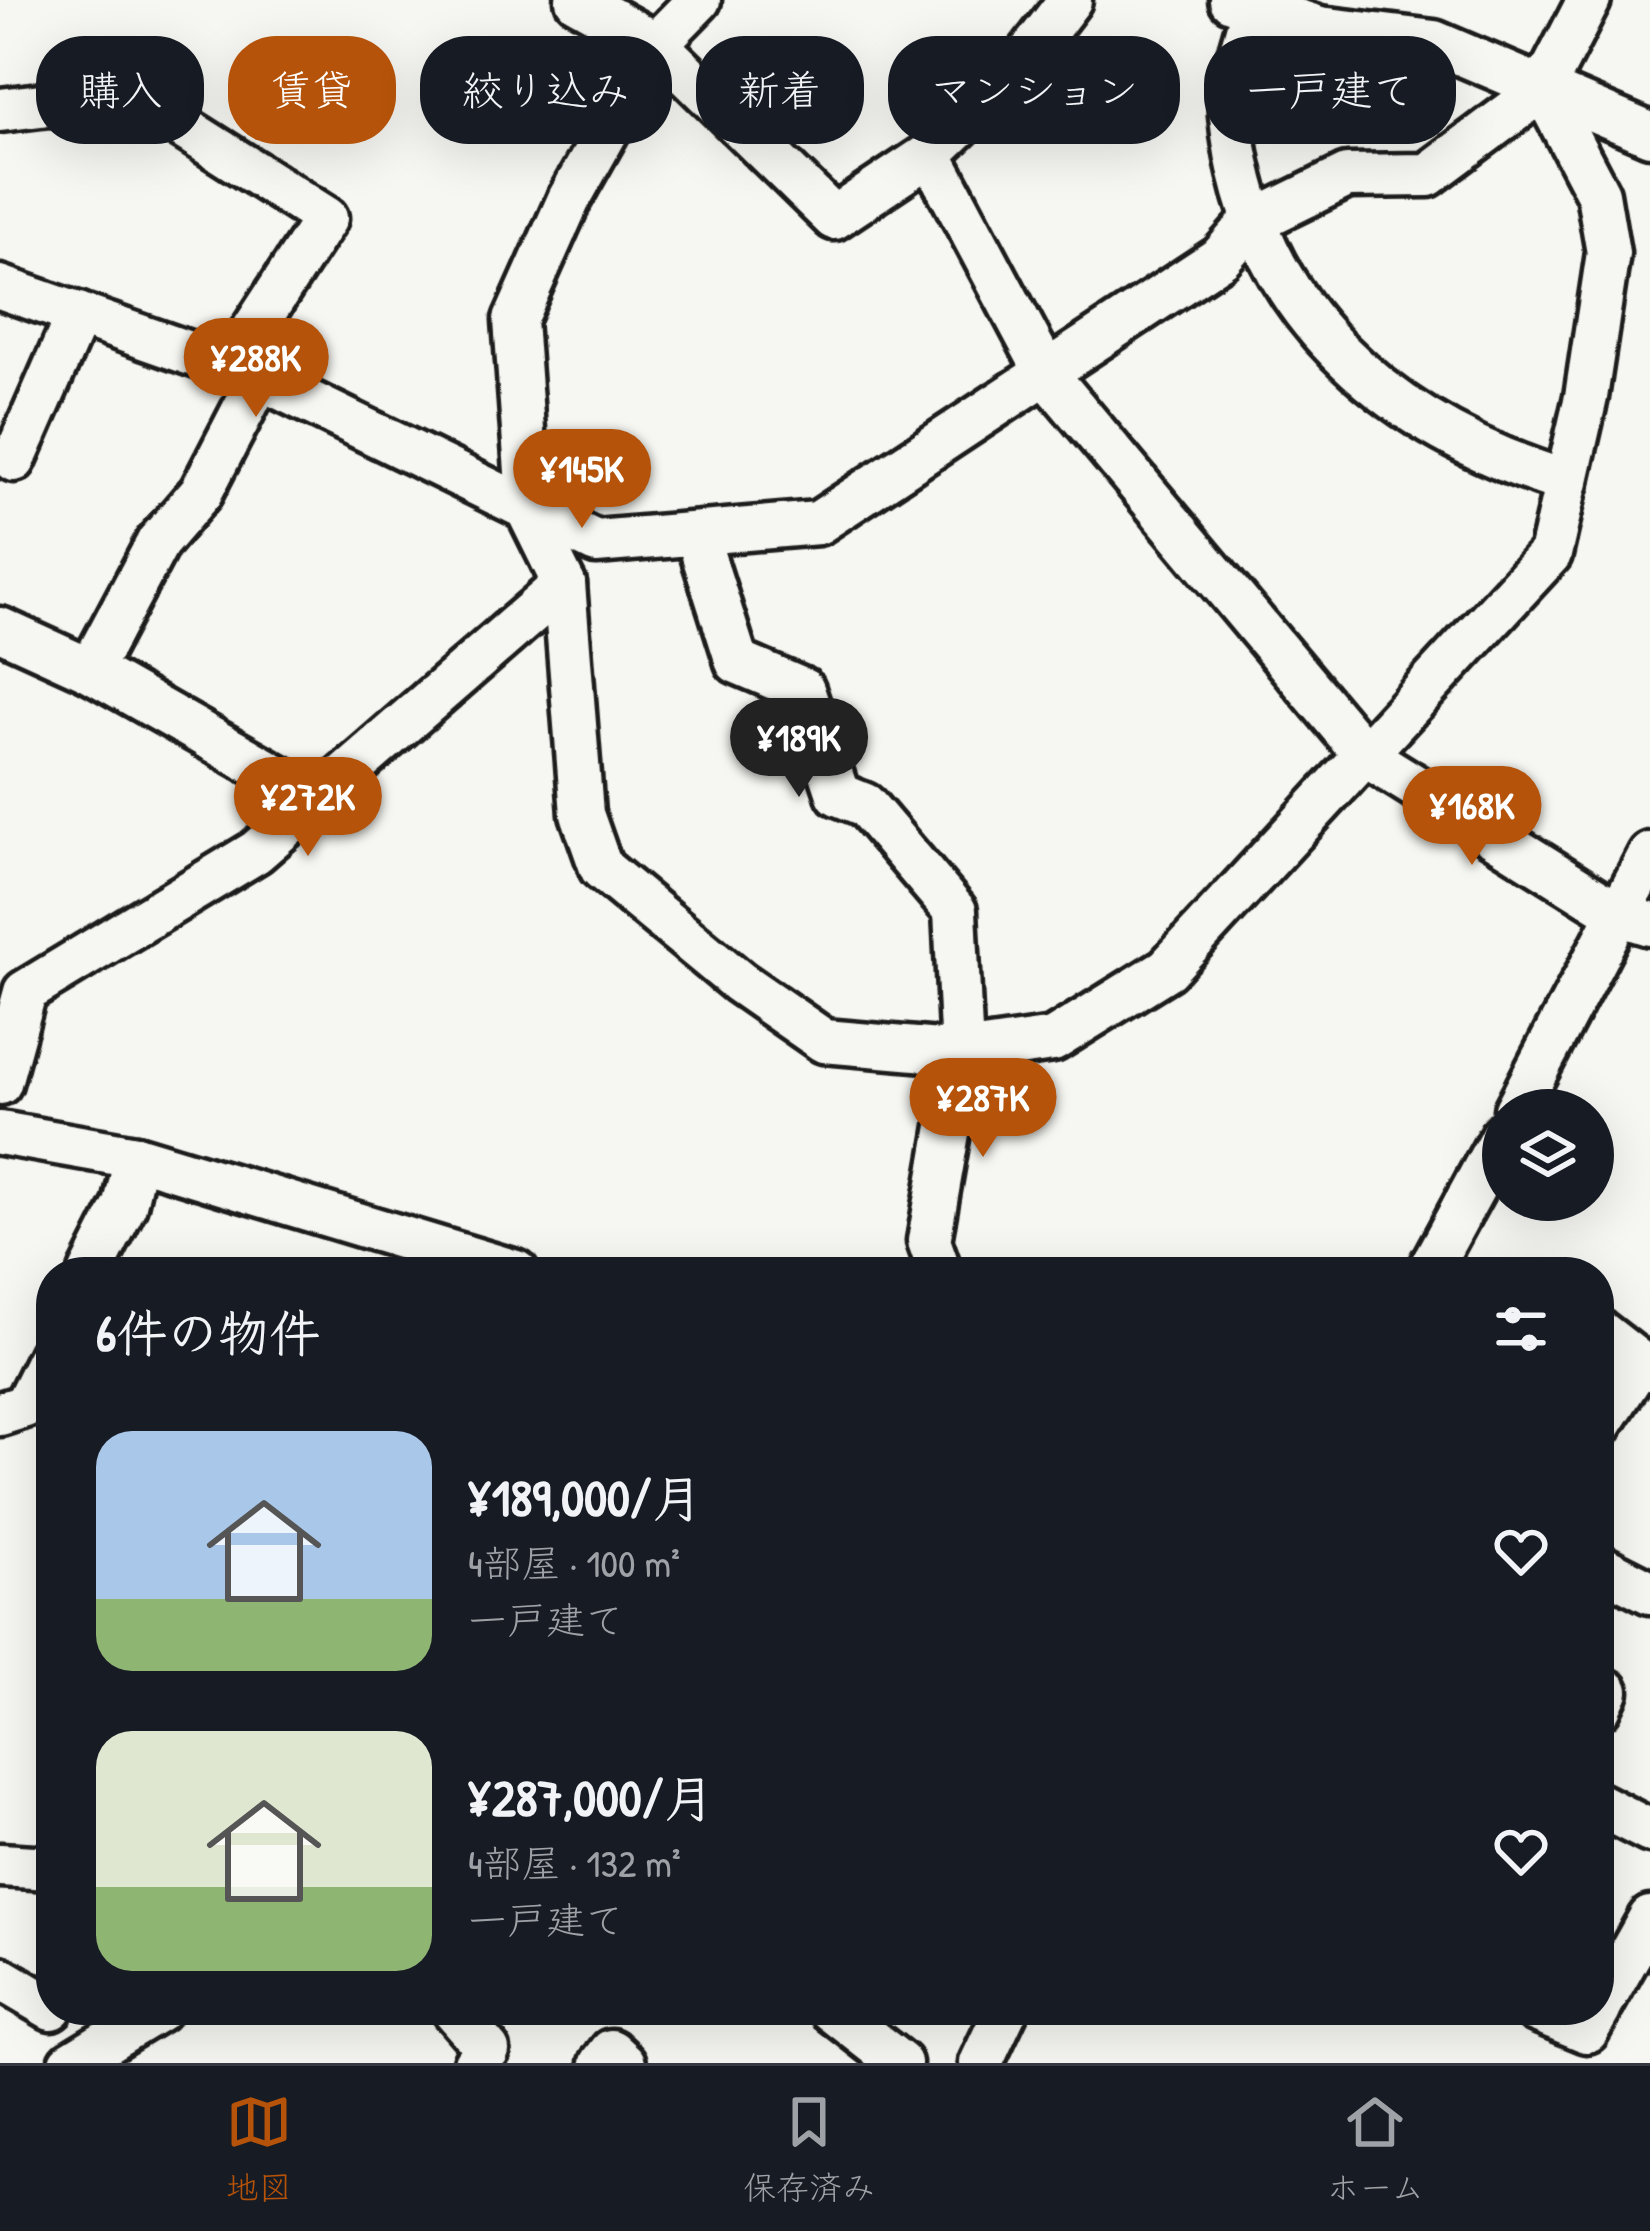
<!DOCTYPE html>
<html lang="ja">
<meta charset="utf-8">
<style>
:root{--surface:#171b24;--page:#20242c;--text:#f1f3f6;--muted:#9ea1a6;--line:#363941;--accent:#b45309}
body{margin:0;font-family:"Patrick Hand","Klee One",sans-serif;background:var(--page);color:var(--text);height:100vh;display:flex;flex-direction:column;font-size:45px;white-space:nowrap}
*{box-sizing:border-box;margin:0}
p{font-size:39px;color:var(--muted)}
.icon{flex:none;width:66px;height:66px;fill:none;stroke:currentColor;stroke-width:2;stroke-linecap:round;stroke-linejoin:round}
.map{position:relative;flex:1;overflow:hidden}
.side{position:absolute;left:36px;top:1257px;width:1578px;height:768px;display:flex;flex-direction:column;background:var(--surface);border-radius:48px;box-shadow:0 12px 48px #0002}
.side>*{flex:none}
.top-card{position:absolute;left:36px;top:36px;width:1578px;height:108px;display:flex;gap:24px}
.fabs{position:absolute;left:1482px;top:1089px;display:grid;gap:24px}
.fabs a{display:grid;place-items:center;width:132px;height:132px;border-radius:50%;background:var(--surface);box-shadow:0 12px 48px #0002;font-size:60px}
.price{position:absolute;translate:-50% -102px;padding:0 27px;border-radius:42px;background:var(--accent);color:#fff;font-size:39px;line-height:78px;filter:drop-shadow(0 3px 6px #0008)}
.price::after{content:'';position:absolute;left:50%;top:72px;width:36px;height:27px;margin-left:-18px;background:inherit;clip-path:polygon(0 0,100% 0,50% 100%)}
.price.on{background:#222;color:#fff}
ul{padding:0;list-style:none}
li{display:flex;align-items:center;gap:36px;height:300px;padding:0 60px}
li span{display:grid;place-items:center;flex:none;width:336px;height:240px;border-radius:36px;color:#555}
li>.icon{margin-inline-start:auto}
span .icon{width:144px;height:144px;fill:#fffc;stroke-width:1}
li b{font-size:51px}
h2{display:flex;justify-content:space-between;align-items:center;height:144px;padding:0 60px;font-size:51px}
.pill{padding:0 42px;border-radius:48px;background:var(--surface);box-shadow:0 12px 48px #0002;font-size:42px;line-height:108px}
.pill.on{background:var(--accent);color:#fff}
.dock{display:flex;justify-content:space-around;align-items:center;height:168px;border-top:3px solid var(--line);background:var(--surface);font-size:33px;color:var(--muted)}
.dock a{display:grid;justify-items:center;gap:6px}
.dock .on{color:var(--accent)}
.map>svg:first-child{display:block}
</style>
<div class="map">
<svg width="1650" height="2063" viewBox="0 0 1650 2063">
<rect width="100%" height="100%" fill="#f6f6f2"/>
<filter id="ink" filterUnits="userSpaceOnUse"><feTurbulence type="fractalNoise" baseFrequency=".00833" numOctaves="2"/><feDisplacementMap in="SourceGraphic" scale="24" xChannelSelector="R" yChannelSelector="G"/><feConvolveMatrix kernelMatrix="1 2 1 2 8 2 1 2 1" color-interpolation-filters="sRGB"/></filter>
<g filter="url(#ink)">
<g fill="none" stroke-linecap="round" stroke-linejoin="round">
<defs>
<g id="street">
<path d="M577,0L656,44L834,218L930,154L1048,376L1365,755L1621,915L1650,924"/>
<path d="M699,0L656,44L569,199L515,320L529,513L564,584L582,814L601,868L739,982L824,1041L962,1053L1053,1040L1167,969L1550,554L1586,397L1608,253L1598,194L1543,89"/>
<path d="M1231,0L1320,28L1434,42L1650,134"/>
<path d="M1253,7C1246,39 1228,82 1231,115C1248,309 1389,428 1567,482"/>
<path d="M0,110L49,104L151,107L326,218L229,367"/>
<path d="M930,154L1012,76L1070,0"/>
<path d="M0,287L260,378L596,542L818,523L1221,257L1251,223L1347,176L1428,175L1543,89L1589,0"/>
<path d="M14,460L78,314"/>
<path d="M697,536L737,662L803,690L838,794L865,805L955,911L962,1053L929,1241L940,1272"/>
<path d="M0,629L90,670L317,799"/>
<path d="M90,670L158,542L201,492L260,378"/>
<path d="M0,1083L25,992L256,852L564,584"/>
<path d="M1516,1110L1650,854"/>
<path d="M0,1133L136,1157L516,1272"/>
<path d="M91,1272L125,1205L136,1157"/>
<path d="M1428,1272L1503,1134"/>
<path d="M1599,1331L1640,1363"/>
<path d="M0,1414L25,1406L51,1354"/>
<path d="M1599,1427L1640,1363L1650,1369"/>
<path d="M1599,1566L1650,1592"/>
<path d="M1599,1708L1607,1691"/>
<path d="M1599,1805L1650,1831"/>
<path d="M0,1865L51,1868"/>
<path d="M0,1978L51,2008"/>
<path d="M1599,2009L1650,1918"/>
<path d="M453,2010L488,2050L475,2063"/>
<path d="M832,2010L900,2063"/>
<path d="M1536,2010L1587,2031L1599,2010"/>
<path d="M71,2063L158,2010"/>
<path d="M602,2063L611,2051L624,2063"/>
<path d="M981,2063L1006,2010"/>
</g>
</defs>
<use href="#street" stroke="#1c1c1c" stroke-width="51"/>
<use href="#street" stroke="#f6f6f2" stroke-width="42"/>
</g>
</g>
</svg>
<div class="fabs">
<a><svg class="icon" aria-label="layers" viewBox="0 0 24 24"><path d="M12 4l9 5-9 5-9-5zM3 14l9 5 9-5"/></svg></a>
</div>
<b class="price" style="left:256px;top:420px">¥288K</b>
<b class="price" style="left:582px;top:531px">¥145K</b>
<b class="price on" style="left:799px;top:800px">¥189K</b>
<b class="price" style="left:308px;top:859px">¥272K</b>
<b class="price" style="left:1472px;top:868px">¥168K</b>
<b class="price" style="left:983px;top:1160px">¥287K</b>
<div class="top-card">
<a class="pill">購入</a>
<a class="pill on">賃貸</a>
<a class="pill">絞り込み</a>
<a class="pill">新着</a>
<a class="pill">マンション</a>
<a class="pill">一戸建て</a>
</div>
<section class="side">
<h2>6件の物件<svg class="icon" aria-label="filters" viewBox="0 0 24 24"><path d="M4 7h16M4 17h16"/><circle cx="9" cy="7" r="2"/><circle cx="15" cy="17" r="2"/></svg></h2>
<ul>
<li><span style="background:linear-gradient(#a9c7e8 70%,#8fb573 0)"><svg class="icon" aria-label="home" viewBox="0 0 24 24"><path d="M3 11l9-7 9 7M6 9v11h12V9"/></svg></span><div><b>¥189,000/月</b><p>4部屋 · 100 m²</p><p>一戸建て</p></div><svg class="icon" aria-label="heart" viewBox="0 0 24 24"><path d="M12 20l-8-8c-3-5 5-10 8-4 3-6 11-1 8 4z"/></svg></li>
<li><span style="background:linear-gradient(#dfe7d0 65%,#8fb573 0)"><svg class="icon" aria-label="home" viewBox="0 0 24 24"><path d="M3 11l9-7 9 7M6 9v11h12V9"/></svg></span><div><b>¥287,000/月</b><p>4部屋 · 132 m²</p><p>一戸建て</p></div><svg class="icon" aria-label="heart" viewBox="0 0 24 24"><path d="M12 20l-8-8c-3-5 5-10 8-4 3-6 11-1 8 4z"/></svg></li>
</ul>
</section>
</div>
<nav class="dock">
<a class="on"><svg class="icon" aria-label="map" viewBox="0 0 24 24"><path d="M3 6l6-2 6 2 6-2v14l-6 2-6-2-6 2zM9 4v14M15 6v14"/></svg>地図</a>
<a><svg class="icon" aria-label="saved" viewBox="0 0 24 24"><path d="M7 4h10v16l-5-4-5 4z"/></svg>保存済み</a>
<a><svg class="icon" aria-label="home" viewBox="0 0 24 24"><path d="M3 11l9-7 9 7M6 9v11h12V9"/></svg>ホーム</a>
</nav>
